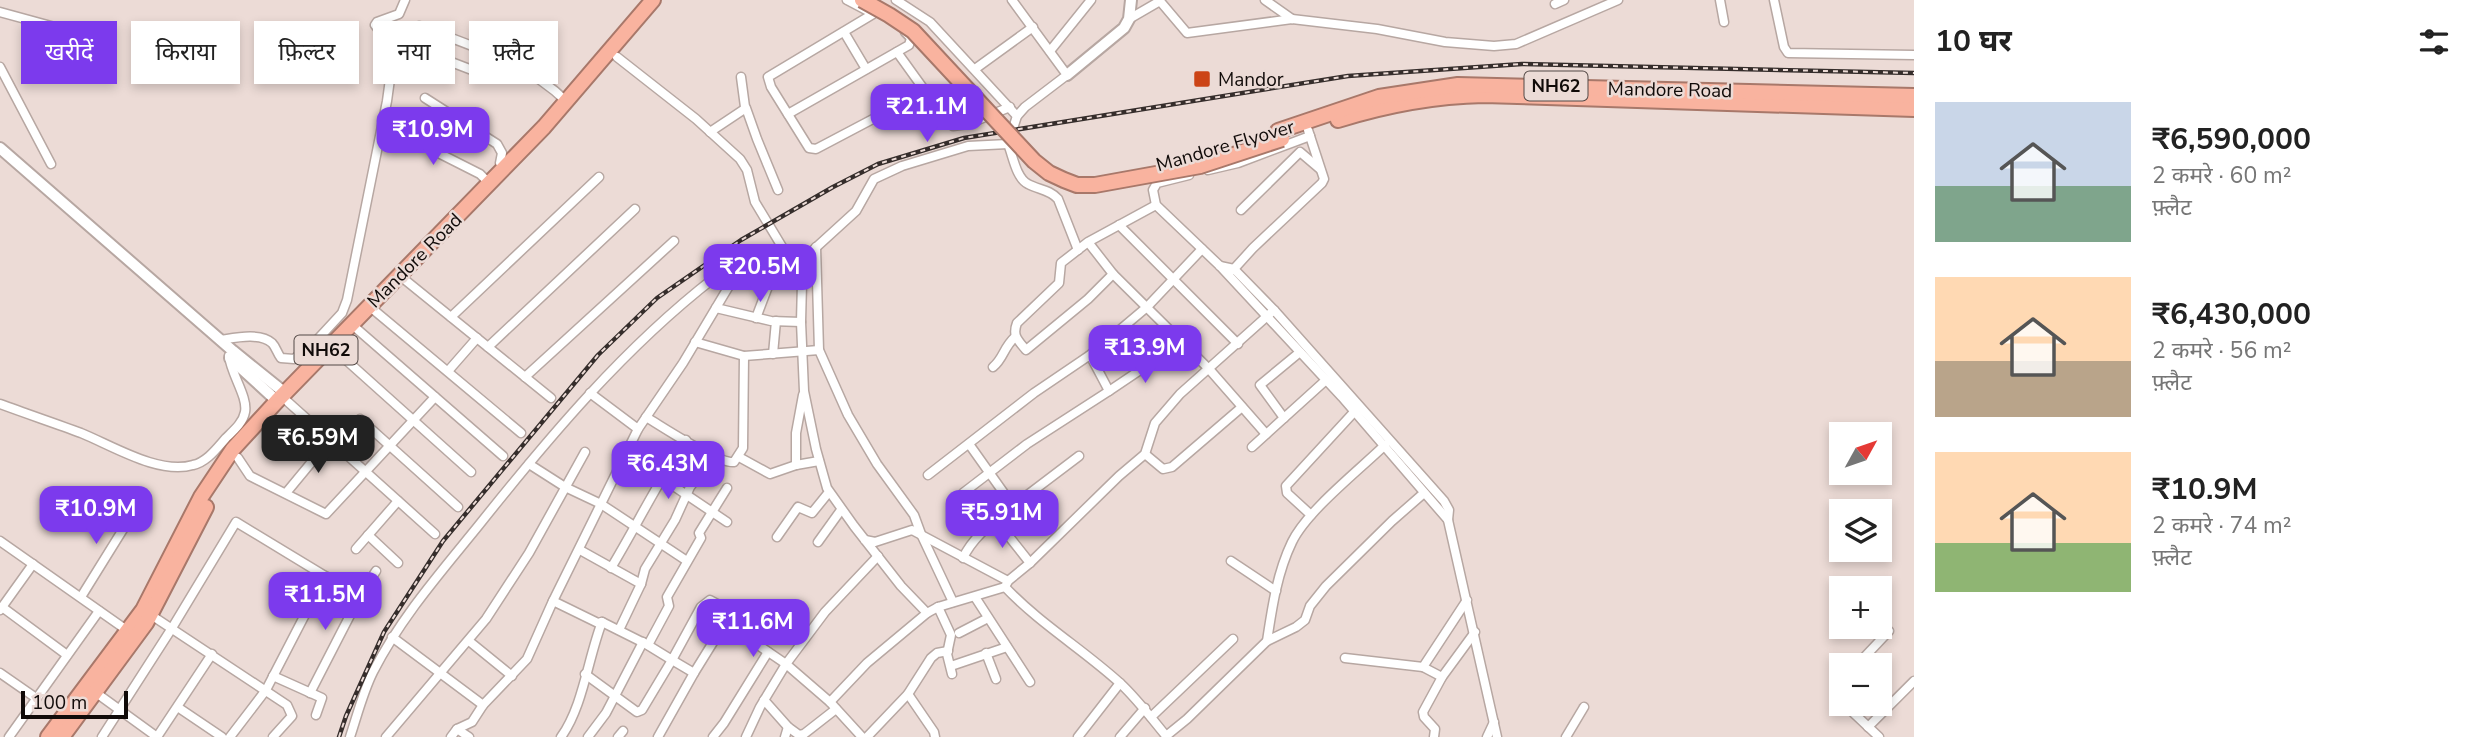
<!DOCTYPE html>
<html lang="hi">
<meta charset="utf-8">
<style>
:root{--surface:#fff;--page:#f2f2f2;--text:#222;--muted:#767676;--accent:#7c3aed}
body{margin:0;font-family:"Nunito Sans","Noto Sans Devanagari",sans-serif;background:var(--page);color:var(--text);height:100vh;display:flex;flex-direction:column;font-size:26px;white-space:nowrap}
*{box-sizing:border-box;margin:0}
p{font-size:23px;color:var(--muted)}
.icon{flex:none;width:38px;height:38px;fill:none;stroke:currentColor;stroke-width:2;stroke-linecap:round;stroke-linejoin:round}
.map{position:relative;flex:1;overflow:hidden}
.sheet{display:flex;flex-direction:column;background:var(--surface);width:560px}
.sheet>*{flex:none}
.banner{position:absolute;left:21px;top:21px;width:665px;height:63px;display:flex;gap:14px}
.needle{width:46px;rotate:50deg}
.controls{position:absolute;left:1829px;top:422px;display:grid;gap:14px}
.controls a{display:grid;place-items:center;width:63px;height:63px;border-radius:0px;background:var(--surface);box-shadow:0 4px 10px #0003;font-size:35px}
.scale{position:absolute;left:21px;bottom:18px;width:107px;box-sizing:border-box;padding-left:7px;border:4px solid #110b09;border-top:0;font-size:19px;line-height:24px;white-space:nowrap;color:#110b09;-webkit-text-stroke:5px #ecdbd6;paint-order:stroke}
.price{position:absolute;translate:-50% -60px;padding:0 16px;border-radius:14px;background:var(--accent);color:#fff;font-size:23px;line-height:46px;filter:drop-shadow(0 2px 4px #0008)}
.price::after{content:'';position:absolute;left:50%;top:42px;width:21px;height:16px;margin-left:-10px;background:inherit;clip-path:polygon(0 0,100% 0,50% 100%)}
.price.active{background:#222;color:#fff}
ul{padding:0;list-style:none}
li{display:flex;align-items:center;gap:21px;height:175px;padding:0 21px}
li span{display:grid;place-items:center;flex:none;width:196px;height:140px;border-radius:0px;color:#555}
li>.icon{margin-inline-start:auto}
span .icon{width:84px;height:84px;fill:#fffc;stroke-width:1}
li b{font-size:30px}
h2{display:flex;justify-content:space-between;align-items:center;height:84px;padding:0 21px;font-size:30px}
.chip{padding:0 24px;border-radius:0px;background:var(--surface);box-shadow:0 4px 10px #0003;font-size:24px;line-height:63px}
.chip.active{background:var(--accent);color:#fff}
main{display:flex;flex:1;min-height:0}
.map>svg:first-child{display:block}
</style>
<main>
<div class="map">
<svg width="1914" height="737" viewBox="0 0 1914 737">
<rect width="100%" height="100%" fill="#ecdbd6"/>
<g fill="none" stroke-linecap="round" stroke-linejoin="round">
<defs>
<g id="street">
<path d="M847,0L866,10"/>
<path d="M896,0L930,22L1017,116"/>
<path d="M1159,0L1187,33L1292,19L1377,29L1445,42L1494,46L1516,44L1618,0"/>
<path d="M1265,0L1292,19"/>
<path d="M1720,0L1724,22"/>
<path d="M1774,0L1784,47L1788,53L1914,55"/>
<path d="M1555,4L1564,0"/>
<path d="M0,12L73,32"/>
<path d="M873,14L768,77L771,87L809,148L816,149L926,91"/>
<path d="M1129,19L1160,1"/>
<path d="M419,26C471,46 527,62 567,102"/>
<path d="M844,32L866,69"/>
<path d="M1050,51L1091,0"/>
<path d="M425,52L472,70L476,67L484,52"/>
<path d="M897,52L946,120L953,126L968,124L1010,107"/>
<path d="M617,57L696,119L740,159L747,170L755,202L787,255L795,263L802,283L801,322L804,391L816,449L827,488L854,526L901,586L927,613L938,607L1005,587"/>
<path d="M0,67L51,164"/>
<path d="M975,69L1033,27"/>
<path d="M741,77L745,107"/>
<path d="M425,98L497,144L502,153L500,163L507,167"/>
<path d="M788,114L909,45L911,38L905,32"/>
<path d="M391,129L480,174L490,184"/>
<path d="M710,132L746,108L757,139L778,190"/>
<path d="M1008,144C1013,156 1016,178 1028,184C1039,190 1049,189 1058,199L1078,250"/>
<path d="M1208,170L1238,163L1310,136"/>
<path d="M1189,175L1157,183L1153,190L1156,205L1220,266L1342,397L1448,520"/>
<path d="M1241,210L1300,152L1320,169"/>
<path d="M1119,225L1238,344"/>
<path d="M1088,242L1113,274L1088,299L1026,350C1018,340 1012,336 1017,323L1059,283L1061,263L1088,242L1156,205"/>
<path d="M816,247L819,350L848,415L877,464L914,515L921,534L953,602"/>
<path d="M795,263L811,252L856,211L874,179L902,166L968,146L1008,144L1017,116L1025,107L1067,75L1012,0"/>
<path d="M1220,266L1234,269L1274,310L1444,501L1449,510L1448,520L1497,737"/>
<path d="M1233,270L1253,248L1322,183L1324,179L1308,130"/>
<path d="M1113,274L1209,369L1266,434"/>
<path d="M399,275L551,398"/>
<path d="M716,308L771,321L801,322"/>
<path d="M375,311L521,433"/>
<path d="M451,317L599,177"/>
<path d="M756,318L778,260"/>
<path d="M357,329L503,456"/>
<path d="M220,340C234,338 260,332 272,343C276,347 277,353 281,358L294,359L317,340L342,313L347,300L387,101L393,57L389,44L375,25L377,22L399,14L405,0"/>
<path d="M695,342L744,356L819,350"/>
<path d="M488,347L635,209"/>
<path d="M336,351L471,472"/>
<path d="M773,354L776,321"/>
<path d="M993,367C1004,358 1003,348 1015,337"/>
<path d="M449,370L477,338"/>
<path d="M525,377L674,241"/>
<path d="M1109,391L1164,354"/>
<path d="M590,393L638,429"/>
<path d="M288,402L435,534"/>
<path d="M0,404C27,414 54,423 81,433C113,446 159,475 193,465C207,462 217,448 226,438C233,431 243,423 245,412C248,397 231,374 229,356"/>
<path d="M646,417C663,427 718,464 734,462L743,448L744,356"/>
<path d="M1284,418L1260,385L1300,352"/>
<path d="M335,446L360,419L458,507"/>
<path d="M1252,447L1326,380"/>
<path d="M626,454L727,522"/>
<path d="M1145,454L1163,469L1172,467L1242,407"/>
<path d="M739,457L770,474L796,465L819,461"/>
<path d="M238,458L250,476L326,514L435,397"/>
<path d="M529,464L565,487L601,504L687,561"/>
<path d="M796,465V433L803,395"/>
<path d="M928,475L1034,393L1090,355L1147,307L1202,249"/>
<path d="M286,493L329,441"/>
<path d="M963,493L1027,444L1109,391L1090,355"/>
<path d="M1013,506L1079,456"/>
<path d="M1311,515L1287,493L1286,486L1355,411"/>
<path d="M996,520L1030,563"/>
<path d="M368,535L398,563"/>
<path d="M777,537L798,507L812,513L829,492"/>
<path d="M865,540L875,542L912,530L1008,581"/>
<path d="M0,541L128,631"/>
<path d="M818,542L841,510"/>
<path d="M356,549L398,501"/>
<path d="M580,550L641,584"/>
<path d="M963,558C974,535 994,522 1013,506L969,444"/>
<path d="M1231,561L1276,591"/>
<path d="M611,568C637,525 658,481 686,440"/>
<path d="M362,592L376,571"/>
<path d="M81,597L135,510"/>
<path d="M975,597L1030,682"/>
<path d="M553,601L598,623L602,622L646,644L672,660L701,607L710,600L727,609L736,630L786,664L825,612L878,556"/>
<path d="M2,607L67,655"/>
<path d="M938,607L951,635L947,654L952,674"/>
<path d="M0,610L33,564"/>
<path d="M148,613L287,705L292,716L273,737"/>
<path d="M619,630L641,584L645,569L675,520L690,487L713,456"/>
<path d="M959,633L988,618"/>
<path d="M392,637L483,705"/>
<path d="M469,641L512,676"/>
<path d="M1267,641C1272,608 1277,573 1292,542C1307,511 1358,471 1385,445"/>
<path d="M648,645L669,606L667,597L701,538L699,533L727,488"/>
<path d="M986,653L996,679"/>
<path d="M1345,658L1423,667L1467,600"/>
<path d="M1857,665L1889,631"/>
<path d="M951,666L1007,647"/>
<path d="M1423,667L1442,677"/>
<path d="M0,673L36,698"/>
<path d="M694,673L720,631L727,636L736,630"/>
<path d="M585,674L637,712L642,710L672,660L694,673L658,737"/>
<path d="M273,676L322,698L316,715"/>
<path d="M1841,682L1836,688V693L1841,701"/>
<path d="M95,692L157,737"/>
<path d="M310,693L362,592L325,576"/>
<path d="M908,694L934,732L935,737"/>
<path d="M764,700L788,727L799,735L804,734L836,709"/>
<path d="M830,702L867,663L927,613"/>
<path d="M1844,704L1879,737"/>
<path d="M179,708L222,737"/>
<path d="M1151,717L1233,639"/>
<path d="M1868,727L1914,681"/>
<path d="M457,729L472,722L483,705L527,659L553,601L638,429L683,363L729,286L787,255"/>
<path d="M1166,736L1187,719L1267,641L1296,627L1305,620L1310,606L1326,586L1392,521L1424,493"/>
<path d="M9,737L99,611"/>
<path d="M102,737L172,628L236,522L325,576L266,690L230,737"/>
<path d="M157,737L212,654"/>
<path d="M350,737C357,716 363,692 373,672C401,617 441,572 479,525C550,436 624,348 714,278L718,277L729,286"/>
<path d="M386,737L486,619L529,553L585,452"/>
<path d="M451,737L457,729L469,737"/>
<path d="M561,737C583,707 588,658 602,622"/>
<path d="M588,737L606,713L643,642"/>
<path d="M618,737L623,731"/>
<path d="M713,737L724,723L768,652"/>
<path d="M746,737L760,707L786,664L830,702L862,737"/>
<path d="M785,737L788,727"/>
<path d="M867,737L908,694L931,658L937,653L948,651"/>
<path d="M1078,737L1120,683"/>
<path d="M1120,737L1145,708"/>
<path d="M1167,737C1152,719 1138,700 1121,684C1084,650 1040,624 1005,587L1008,581L1030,563L1119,476L1145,454L1155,423L1180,394L1274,310"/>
<path d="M1434,737L1435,729L1424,717L1423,712L1442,677L1475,632"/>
<path d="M1487,737L1494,722"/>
<path d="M1566,737L1584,707"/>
</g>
<g id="secondary">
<path d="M1067,75L1124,28L1129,19L1131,0"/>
<path d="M0,148L233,351L285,393"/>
<path d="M230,358L277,401"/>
</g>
<g id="highway">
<path d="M1338,120C1386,105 1434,96 1484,95L1914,109"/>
<path d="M1278,131L1379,97L1458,85L1914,96"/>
<path d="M48,737L143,610L201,497L233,449L277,401L544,127L653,0"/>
<path d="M62,737L146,623L206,507"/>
</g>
</defs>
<use href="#street" stroke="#b7a7a2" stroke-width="11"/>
<use href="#secondary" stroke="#b7a7a2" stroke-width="14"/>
<use href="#highway" stroke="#a8786a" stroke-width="18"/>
<use href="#street" stroke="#fff" stroke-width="8"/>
<use href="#secondary" stroke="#fff" stroke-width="10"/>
<use href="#highway" stroke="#f9b39f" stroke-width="14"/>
<defs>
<path id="rail" d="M339,737L346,716L384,632L443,541L598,355L657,298L741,240L833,187L878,164L964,138L1348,76L1522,64L1914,73"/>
</defs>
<use href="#rail" stroke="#352d2b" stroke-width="4.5"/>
<use href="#rail" stroke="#ecdbd6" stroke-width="2" stroke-dasharray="5" stroke-linecap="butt"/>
<defs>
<path id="highway-bridge" d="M862,0L889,15L913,31L1034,161L1049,173L1064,180L1077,185H1095L1200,166L1282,139"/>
</defs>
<use href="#highway-bridge" stroke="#a8786a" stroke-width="18" stroke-linecap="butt"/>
<use href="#highway-bridge" stroke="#f9b39f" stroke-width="14"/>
</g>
<rect fill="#cc4416" stroke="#ecdbd6" stroke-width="2.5" x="1193" y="70" width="18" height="18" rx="3.5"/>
<g text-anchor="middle" stroke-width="5" stroke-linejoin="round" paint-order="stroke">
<g fill="#ecdbd6" stroke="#534946" stroke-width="2">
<rect x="1524.5" y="71.5" width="63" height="29" rx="5"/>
<rect x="294.5" y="335.5" width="63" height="29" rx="5"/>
</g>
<g font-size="18" font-weight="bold" fill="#110b09">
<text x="1556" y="92">NH62</text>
<text x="326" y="356">NH62</text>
</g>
<g font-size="19" fill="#110b09" stroke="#ecdbd6" text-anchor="start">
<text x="1218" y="86">Mandor</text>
</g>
<g font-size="19" fill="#110b09" stroke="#ecdbd6">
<text transform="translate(1670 89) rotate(1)" y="7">Mandore Road</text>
<text transform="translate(1225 145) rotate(-16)" y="7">Mandore Flyover</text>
<text transform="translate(414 260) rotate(-45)" y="7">Mandore Road</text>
</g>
</g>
</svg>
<div class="controls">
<a><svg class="needle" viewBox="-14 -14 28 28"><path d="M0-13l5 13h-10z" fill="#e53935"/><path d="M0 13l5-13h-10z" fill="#767676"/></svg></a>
<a><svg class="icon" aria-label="layers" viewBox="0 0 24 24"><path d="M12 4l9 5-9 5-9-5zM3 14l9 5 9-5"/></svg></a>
<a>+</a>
<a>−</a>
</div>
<div class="scale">100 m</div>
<b class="price" style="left:927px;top:144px">₹21.1M</b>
<b class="price" style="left:433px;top:167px">₹10.9M</b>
<b class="price" style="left:760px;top:304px">₹20.5M</b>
<b class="price" style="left:1145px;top:385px">₹13.9M</b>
<b class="price active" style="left:318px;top:475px">₹6.59M</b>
<b class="price" style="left:668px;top:501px">₹6.43M</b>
<b class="price" style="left:96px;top:546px">₹10.9M</b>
<b class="price" style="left:1002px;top:550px">₹5.91M</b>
<b class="price" style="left:325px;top:632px">₹11.5M</b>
<b class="price" style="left:753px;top:659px">₹11.6M</b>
<div class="banner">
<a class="chip active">खरीदें</a>
<a class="chip">किराया</a>
<a class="chip">फ़िल्टर</a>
<a class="chip">नया</a>
<a class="chip">फ़्लैट</a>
</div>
</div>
<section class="sheet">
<h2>10 घर<svg class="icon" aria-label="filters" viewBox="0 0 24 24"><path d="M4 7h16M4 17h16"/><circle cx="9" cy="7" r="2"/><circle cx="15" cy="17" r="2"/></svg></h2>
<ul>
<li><span style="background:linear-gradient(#c9d6e8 60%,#7fa58c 0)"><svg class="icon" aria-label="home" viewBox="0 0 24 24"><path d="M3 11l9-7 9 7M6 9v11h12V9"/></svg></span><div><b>₹6,590,000</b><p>2 कमरे · 60 m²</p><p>फ़्लैट</p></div></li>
<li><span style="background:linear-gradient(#ffd9b3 60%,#b9a48a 0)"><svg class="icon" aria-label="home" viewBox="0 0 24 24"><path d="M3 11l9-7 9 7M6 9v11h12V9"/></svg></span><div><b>₹6,430,000</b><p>2 कमरे · 56 m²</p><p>फ़्लैट</p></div></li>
<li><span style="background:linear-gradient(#ffd9b3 65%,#8fb573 0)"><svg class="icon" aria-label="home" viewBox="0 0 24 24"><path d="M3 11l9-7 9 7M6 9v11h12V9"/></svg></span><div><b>₹10.9M</b><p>2 कमरे · 74 m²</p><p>फ़्लैट</p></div></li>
</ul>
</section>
</main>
